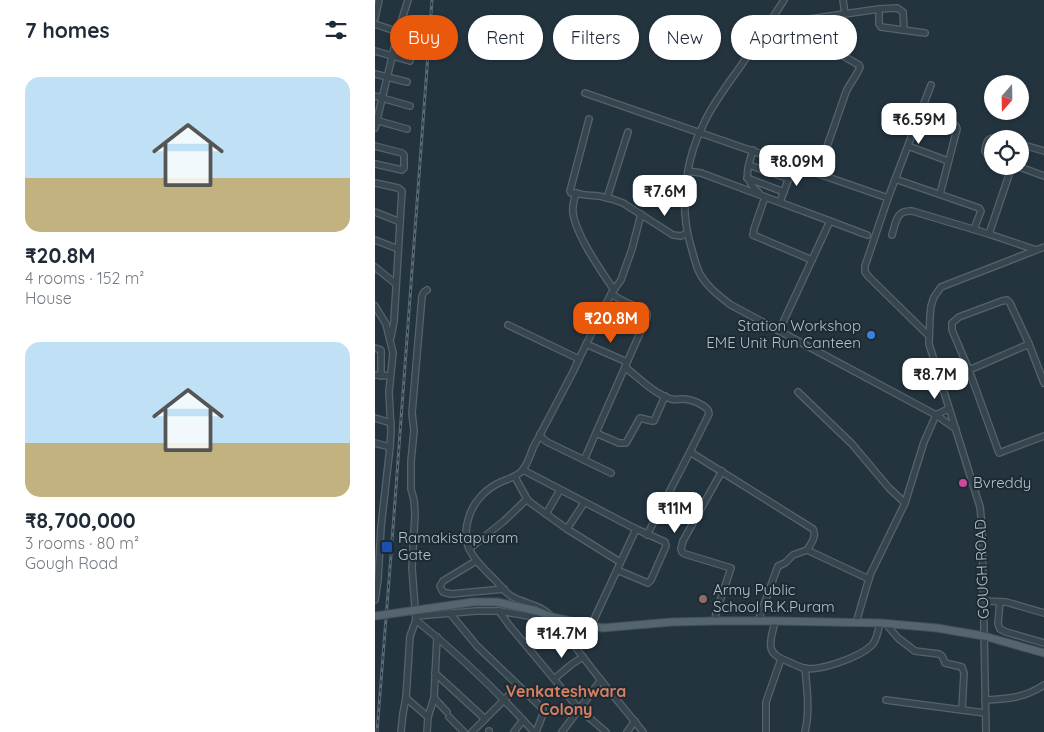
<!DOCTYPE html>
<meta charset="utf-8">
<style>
:root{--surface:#fff;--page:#f6f6f7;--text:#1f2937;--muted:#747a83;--accent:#ea580c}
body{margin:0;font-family:Quicksand,sans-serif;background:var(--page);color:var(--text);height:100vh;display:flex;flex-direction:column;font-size:19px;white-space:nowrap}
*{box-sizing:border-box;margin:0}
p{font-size:16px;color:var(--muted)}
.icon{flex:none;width:28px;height:28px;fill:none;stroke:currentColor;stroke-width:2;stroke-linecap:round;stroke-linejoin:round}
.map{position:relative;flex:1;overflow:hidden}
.drawer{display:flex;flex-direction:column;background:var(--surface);width:375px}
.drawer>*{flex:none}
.top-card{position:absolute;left:15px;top:15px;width:475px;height:45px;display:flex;gap:10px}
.needle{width:32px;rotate:200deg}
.controls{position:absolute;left:609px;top:75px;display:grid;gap:10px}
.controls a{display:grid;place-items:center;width:45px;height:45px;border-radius:50%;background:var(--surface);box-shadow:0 1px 4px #0004;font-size:25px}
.price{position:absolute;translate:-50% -42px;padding:0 11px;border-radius:10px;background:#fff;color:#222;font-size:16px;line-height:32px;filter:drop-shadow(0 1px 2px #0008)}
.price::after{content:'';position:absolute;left:50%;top:30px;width:15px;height:11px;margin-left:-8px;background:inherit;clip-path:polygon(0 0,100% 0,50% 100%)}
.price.selected{background:var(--accent);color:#fff}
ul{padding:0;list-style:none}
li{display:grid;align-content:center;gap:10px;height:265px;padding:0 25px}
li span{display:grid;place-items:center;height:155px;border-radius:15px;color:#555}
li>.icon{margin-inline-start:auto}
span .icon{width:90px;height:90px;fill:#fffc;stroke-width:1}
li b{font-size:21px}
h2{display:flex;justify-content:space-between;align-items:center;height:60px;padding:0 25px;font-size:21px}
.tag{padding:0 18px;border-radius:22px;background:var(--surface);box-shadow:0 1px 4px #0004;font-size:18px;line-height:45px}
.tag.selected{background:var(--accent);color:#fff}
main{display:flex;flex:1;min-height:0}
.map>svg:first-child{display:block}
</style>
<main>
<section class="drawer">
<h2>7 homes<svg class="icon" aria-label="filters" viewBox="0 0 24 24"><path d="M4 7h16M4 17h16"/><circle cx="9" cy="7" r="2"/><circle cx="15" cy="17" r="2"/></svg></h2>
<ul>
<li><span style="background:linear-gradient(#bfe0f5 65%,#c2b280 0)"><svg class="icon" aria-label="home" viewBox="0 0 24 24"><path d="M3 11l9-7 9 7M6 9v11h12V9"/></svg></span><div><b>₹20.8M</b><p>4 rooms · 152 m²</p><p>House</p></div></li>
<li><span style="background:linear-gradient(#bfe0f5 65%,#c2b280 0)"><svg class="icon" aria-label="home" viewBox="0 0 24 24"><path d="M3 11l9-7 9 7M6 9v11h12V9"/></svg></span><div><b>₹8,700,000</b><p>3 rooms · 80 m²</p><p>Gough Road</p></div></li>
</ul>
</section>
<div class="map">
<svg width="669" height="732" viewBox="0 0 669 732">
<rect width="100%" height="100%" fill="#23343f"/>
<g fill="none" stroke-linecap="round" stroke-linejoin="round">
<defs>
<g id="minor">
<path d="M409,0C395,22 380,45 365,67C353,84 339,102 330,121C311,157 304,204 315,243C318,253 320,263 324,272C331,286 344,296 356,305L561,415L581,429"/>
<path d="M468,0L470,14"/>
<path d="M504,9V24L506,27L550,33"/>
<path d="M0,18L4,0"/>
<path d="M0,24L23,32"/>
<path d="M393,25L504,9L522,8L528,12L529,30"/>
<path d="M385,37L445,47L463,53L484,65L485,67C481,77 475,83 471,92L449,155L444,173"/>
<path d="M0,51L35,61"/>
<path d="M0,74L32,82"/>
<path d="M210,93L513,198"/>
<path d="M0,96L35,106"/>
<path d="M546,111L577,122L581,126L582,129L565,194"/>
<path d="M214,119L195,191L196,193H201C199,200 197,206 198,213C201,235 226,271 239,290"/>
<path d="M0,120L32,129"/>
<path d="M0,128L23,32L33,0"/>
<path d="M645,144L669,151"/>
<path d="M0,146L27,153L29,155V168L27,170L0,164"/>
<path d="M533,146L573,161"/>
<path d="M378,150C372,171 367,177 384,193"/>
<path d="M618,157L613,156L610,151C611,140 614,136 625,139"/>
<path d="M374,165L414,179"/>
<path d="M642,166L669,176"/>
<path d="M313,171L326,173L455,221L404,331"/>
<path d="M372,178L409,192"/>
<path d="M520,179L604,208L606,211L599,229"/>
<path d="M0,183L23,188L27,191L19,321L16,337"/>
<path d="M201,193C213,197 221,194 232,198L253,132"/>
<path d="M390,197L379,229L378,235L437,260"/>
<path d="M232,198L237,199L248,203L298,235L306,236L312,233"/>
<path d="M405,202L419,164"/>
<path d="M0,212L25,222"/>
<path d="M266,214L257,249L246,280L236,294L204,359L198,372L158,448C155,456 152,466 146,472C140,477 133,479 126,482C112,488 100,500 95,514C83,546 100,560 120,580C125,585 130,592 136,596C149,604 165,604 176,616C182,622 187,630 193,637C203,651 214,665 225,679C239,697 254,714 268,732"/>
<path d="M455,221L492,235"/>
<path d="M614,234L637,166"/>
<path d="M517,235C521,222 521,210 537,211L614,234L661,250"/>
<path d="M0,240L23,249"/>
<path d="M0,267L21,284"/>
<path d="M0,306L11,324L18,353L14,392L16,431L15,447L6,527L3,580L0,600"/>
<path d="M133,325L204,359"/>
<path d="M554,336L494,277L490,272V266L513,198L556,85"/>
<path d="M211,344L252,362"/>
<path d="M0,348L6,350V376"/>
<path d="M250,367C264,378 278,393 296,399C300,400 304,399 308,399C316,399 328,404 333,410L334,414L315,452"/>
<path d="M594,370L654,344"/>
<path d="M0,375L15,376"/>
<path d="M669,383L654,344L635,303L632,300L627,301L584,317L577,323V330L594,370L624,453L669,436"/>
<path d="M423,392L477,444L514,488L530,503"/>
<path d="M0,418L16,423"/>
<path d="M221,433L244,443H251L265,418L277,421H279L290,396"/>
<path d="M165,434L167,438L172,442L236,473"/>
<path d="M0,443L15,447"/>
<path d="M209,460L272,317V313L269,310L250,302L236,294"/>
<path d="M148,470L261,529L290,542L291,546L276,580L273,583L242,570"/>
<path d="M140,477L152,499L156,503L192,529L245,562"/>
<path d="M171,514L185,490"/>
<path d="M192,529L209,503"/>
<path d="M272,535L315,452L438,529C442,536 436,544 432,550"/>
<path d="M94,549L129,521L152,499"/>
<path d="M101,561L68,581L65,586L68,592L76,594L129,589"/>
<path d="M608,601L631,602L669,613"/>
<path d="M625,602L623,624L625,629L631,632L669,643"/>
<path d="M124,611L134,625L204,709L231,732"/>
<path d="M74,612L102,646L168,709V714L161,732"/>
<path d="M41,616L101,611H124L160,617L170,614"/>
<path d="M41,620C83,654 123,692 159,732"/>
<path d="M340,621L341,613L356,568L310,554L307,552L306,549L308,541L347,471"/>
<path d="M383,621L403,566L410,563L418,555L432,550L494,579"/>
<path d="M400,621C399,628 394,640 396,648C398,656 407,659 414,662C418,664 423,666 428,668C444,672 485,657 497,645C502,640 503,630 505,623"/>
<path d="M481,623L495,575L530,503L549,442L561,415L573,409"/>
<path d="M511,624L523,638L540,651L564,654L567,656L570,663L587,667L589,673L587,710"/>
<path d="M216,626L261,529"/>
<path d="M430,668C432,689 435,711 430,732"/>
<path d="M60,673L110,719"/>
<path d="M179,679L197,664L208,657"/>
<path d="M31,698L53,717"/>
<path d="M59,698L72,712"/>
<path d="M511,700L610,713"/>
<path d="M610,700C633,699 649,698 669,685"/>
<path d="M74,717L89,732"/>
<path d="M114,731V732"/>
<path d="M26,732L28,713L31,698L35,636L41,620L37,568L40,514L39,500L36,489V461L39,431L37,413L47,296L49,292L52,290"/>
<path d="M52,732L53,717L59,698L62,637"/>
<path d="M97,732L143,686"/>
<path d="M139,732L148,720"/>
<path d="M187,732L226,680"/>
<path d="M252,732L260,721"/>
<path d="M391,732V702L406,659"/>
<path d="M611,732L607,526L605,507L554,344L555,316L556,306L559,297L566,287L669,247"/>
</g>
<path id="major" d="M162,611L177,617L227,628L297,622L340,621H400L505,623L562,628L609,636L669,653"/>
</defs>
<use href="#minor" stroke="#55636d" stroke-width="8"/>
<use href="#major" stroke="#44515b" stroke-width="9"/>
<use href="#minor" stroke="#37454f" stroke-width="5.5"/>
<use href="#major" stroke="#55656f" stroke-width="7"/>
<defs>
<path id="rail" d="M2,732L16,555L57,0"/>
</defs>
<use href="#rail" stroke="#596a76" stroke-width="3"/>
<use href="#rail" stroke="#1c2a34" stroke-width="1" stroke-dasharray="4" stroke-linecap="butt"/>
<defs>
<path id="major-bridge" d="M0,616L98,602H122L162,611"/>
</defs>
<use href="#major-bridge" stroke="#44515b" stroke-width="9" stroke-linecap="butt"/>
<use href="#major-bridge" stroke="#55656f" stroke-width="7"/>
</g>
<circle fill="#3f7fe0" stroke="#1c2a34" stroke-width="2" cx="496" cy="335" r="5"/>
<circle fill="#d1479c" stroke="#1c2a34" stroke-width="2" cx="588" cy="483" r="5"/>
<rect fill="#1a4fb4" stroke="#1c2a34" stroke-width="2" x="6" y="541" width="12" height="12" rx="2.5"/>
<circle fill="#8d6e63" stroke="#1c2a34" stroke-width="2" cx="328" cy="599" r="5"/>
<g text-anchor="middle" stroke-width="4" stroke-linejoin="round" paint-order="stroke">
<g font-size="15" fill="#b4c0ca" stroke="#1c2a34" text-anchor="start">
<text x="486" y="331" text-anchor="end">Station Workshop<tspan x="486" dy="17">EME Unit Run Canteen</tspan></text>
<text x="598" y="488">Bvreddy</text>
<text x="23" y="543">Ramakistapuram<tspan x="23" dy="17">Gate</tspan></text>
<text x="338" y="595">Army Public<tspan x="338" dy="17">School R.K.Puram</tspan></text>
</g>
<g font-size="15" fill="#b4c0ca" stroke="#1c2a34">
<text transform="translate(607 569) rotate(-92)" y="5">GOUGH ROAD</text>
</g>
<g font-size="16" font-weight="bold" fill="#d97f5f" stroke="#1c2a34">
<text x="191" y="697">Venkateshwara<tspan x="191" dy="18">Colony</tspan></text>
</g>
</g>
</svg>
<div class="controls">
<a><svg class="needle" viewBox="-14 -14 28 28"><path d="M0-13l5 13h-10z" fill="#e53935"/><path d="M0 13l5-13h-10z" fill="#747a83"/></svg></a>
<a><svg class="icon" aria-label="locate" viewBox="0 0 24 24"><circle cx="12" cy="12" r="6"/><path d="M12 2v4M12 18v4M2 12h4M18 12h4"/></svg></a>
</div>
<b class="price" style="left:544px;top:145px">₹6.59M</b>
<b class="price" style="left:422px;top:187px">₹8.09M</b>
<b class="price" style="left:290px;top:217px">₹7.6M</b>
<b class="price selected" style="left:236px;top:344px">₹20.8M</b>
<b class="price" style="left:560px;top:400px">₹8.7M</b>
<b class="price" style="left:300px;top:534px">₹11M</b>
<b class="price" style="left:187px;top:659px">₹14.7M</b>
<div class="top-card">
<a class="tag selected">Buy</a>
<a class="tag">Rent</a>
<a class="tag">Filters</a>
<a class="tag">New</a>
<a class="tag">Apartment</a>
</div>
</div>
</main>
